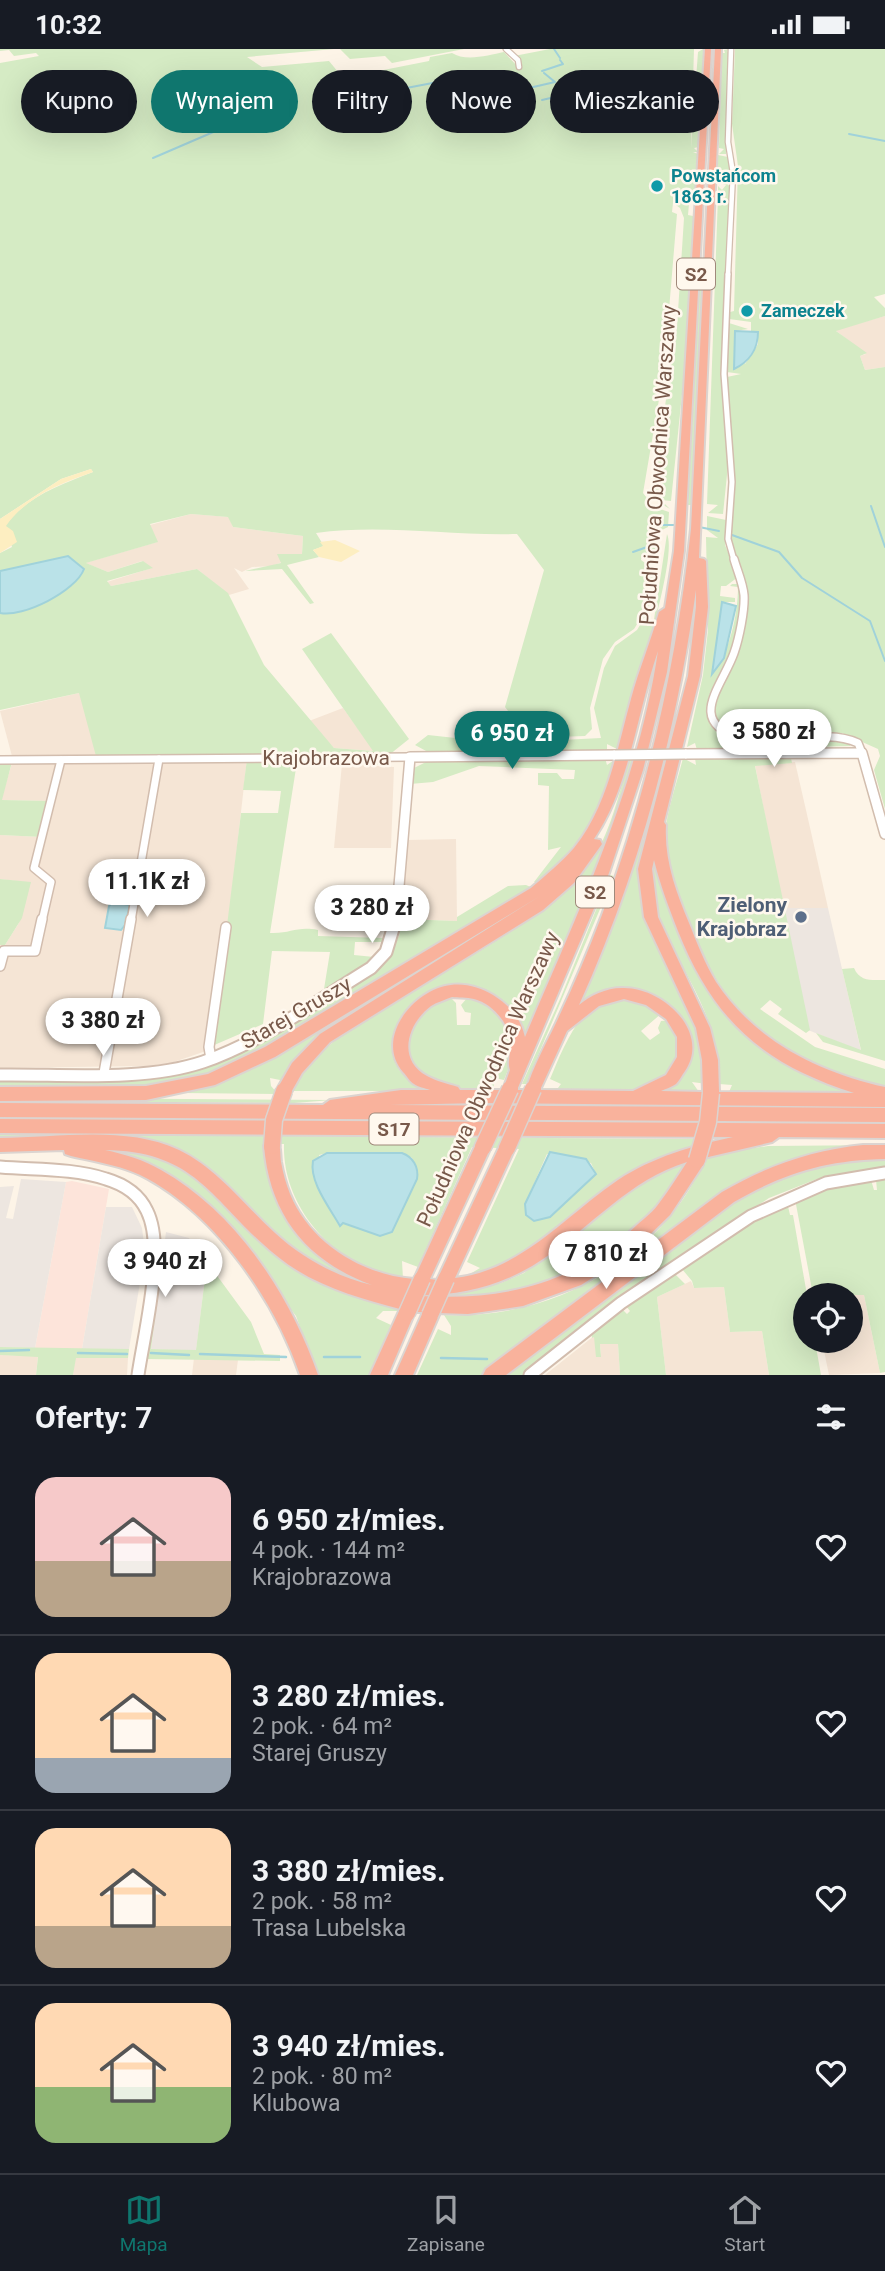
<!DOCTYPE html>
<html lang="pl">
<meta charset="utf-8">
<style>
:root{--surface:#171b24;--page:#242831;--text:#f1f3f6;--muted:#9ea1a6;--line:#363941;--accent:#0f766e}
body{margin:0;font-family:Roboto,sans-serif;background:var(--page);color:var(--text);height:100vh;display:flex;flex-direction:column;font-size:26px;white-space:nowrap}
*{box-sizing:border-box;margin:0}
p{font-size:23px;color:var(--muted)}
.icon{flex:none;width:38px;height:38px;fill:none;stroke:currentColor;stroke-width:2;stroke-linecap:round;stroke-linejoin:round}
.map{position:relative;height:1326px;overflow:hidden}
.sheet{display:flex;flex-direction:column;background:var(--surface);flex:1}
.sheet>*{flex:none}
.guide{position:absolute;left:21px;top:21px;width:844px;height:63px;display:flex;gap:14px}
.buttons{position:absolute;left:793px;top:1234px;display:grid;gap:14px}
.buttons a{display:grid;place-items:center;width:70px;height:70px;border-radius:50%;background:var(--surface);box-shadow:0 7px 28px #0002;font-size:35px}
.price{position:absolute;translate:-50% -60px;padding:0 16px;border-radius:24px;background:#fff;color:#222;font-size:23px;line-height:46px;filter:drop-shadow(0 2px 4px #0008)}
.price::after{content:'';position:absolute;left:50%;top:42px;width:21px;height:16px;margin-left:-10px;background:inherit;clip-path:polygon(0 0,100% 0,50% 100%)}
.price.on{background:var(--accent);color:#fff}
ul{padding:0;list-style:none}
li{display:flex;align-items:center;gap:21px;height:175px;padding:0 35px}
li+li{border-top:2px solid var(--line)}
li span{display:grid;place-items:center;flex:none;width:196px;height:140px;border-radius:21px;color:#555}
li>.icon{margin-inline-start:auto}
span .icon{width:84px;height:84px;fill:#fffc;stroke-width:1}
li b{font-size:30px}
h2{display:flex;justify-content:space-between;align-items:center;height:84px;padding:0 35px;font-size:30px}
.chip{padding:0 24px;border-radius:32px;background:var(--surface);box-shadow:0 7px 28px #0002;font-size:24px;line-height:63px}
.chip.on{background:var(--accent);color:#fff}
.status{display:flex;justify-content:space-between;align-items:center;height:49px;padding:0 35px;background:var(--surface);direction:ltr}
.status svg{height:19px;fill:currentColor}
.tab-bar{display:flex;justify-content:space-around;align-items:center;height:98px;border-top:2px solid var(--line);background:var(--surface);font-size:19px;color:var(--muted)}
.tab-bar a{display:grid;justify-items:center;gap:4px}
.tab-bar .on{color:var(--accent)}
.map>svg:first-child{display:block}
</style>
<div class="status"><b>10:32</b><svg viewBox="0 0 49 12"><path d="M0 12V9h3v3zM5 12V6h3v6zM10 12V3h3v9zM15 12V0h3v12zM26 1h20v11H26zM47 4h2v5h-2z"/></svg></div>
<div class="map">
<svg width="885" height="1326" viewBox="0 0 885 1326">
<rect width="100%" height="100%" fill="#fdf4e7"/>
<g fill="#f5e5d5">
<path d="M885,267V318L865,321L860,307L866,305L835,281Z"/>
<path d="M191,465L229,468L233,478L303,487L302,505L272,517L252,518L242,523L234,519L249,540L229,546L197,520L111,537L107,533L152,519L142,512L108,523L85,514L157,493L150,476Z"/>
<path d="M79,644L247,710L228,878L206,1002L168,1015L144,1017L0,1019V896H5L19,874L30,834L0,830V786L42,788L50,752L1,751L13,711L0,662Z"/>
<path d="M343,659L374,702L334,699L309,672Z"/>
<path d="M795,713L811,783L828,859H783L755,716Z"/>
<path d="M342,715L394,718L391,799H334Z"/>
<path d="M456,790L457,872L403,870L406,852L403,850L407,791Z"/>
<path d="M691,1232L694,1239L724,1238L730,1283L762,1282L769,1326H666L657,1248Z"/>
<path d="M813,1246H864L880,1324L829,1326L822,1292H850V1246Z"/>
<path d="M594,1287L601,1307L600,1295H618L620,1326H545Z"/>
<path d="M0,1306L38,1307L36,1326H0Z"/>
<path d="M75,1308L128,1309L127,1326H73Z"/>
<path d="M194,1309L238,1311L236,1326H192Z"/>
</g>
<path fill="#fde4da" d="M72,1132L109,1140L82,1300L35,1299L66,1133Z"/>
<g fill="#ede6e0">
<path d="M783,859H828L861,1002L808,981Z"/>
<path d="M21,1130L66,1133L35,1299L0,1298V1138L14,1137L6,1169L13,1170Z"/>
<path d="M106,1158H132L142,1179L145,1203L129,1300H82Z"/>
<path d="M166,1183L189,1189L207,1213L196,1302L151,1300Z"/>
</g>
<g fill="#d5ebc4" fill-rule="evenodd">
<path d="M0,0H334L247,8L262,18L329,12L343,29L429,12L430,8L452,4C466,13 489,6 504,3L517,17L521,15L514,7L550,0H694L691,99L698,3L703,0L704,3L705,0L699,98L694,99L698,103H693L698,105L696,141L690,143L688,166L693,167L696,144L687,297L671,452L661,451L670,460L655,451L653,436L677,278L684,169L680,159L673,154L672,163L677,165L664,321L643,444L654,458L669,463L668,478L658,483L647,577H653L667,485C679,510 628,663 619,701L607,695V702L428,703L415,696L428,686L501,694L601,689L594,659L604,619L615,597L637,581L643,571L652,506L642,505L641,511L648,516L641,569L634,580L615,593L603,610L590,659L592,680L585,687L529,689L505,658L544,521L517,485C450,487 383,475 316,484L324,497L313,501L319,508L287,516L314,554L310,555L282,520L245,522L281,514L277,505H302L303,487L233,478L228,468L191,465L150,475L158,493L86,514L108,523L143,512L153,519L107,532L111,537L197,520L228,544L264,616L334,699L373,702L302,600L331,584L409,690L389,706L388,716L297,713L270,884C291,885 296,877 318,881V887L383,889V893H355L354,906L374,908L358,921L324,940L330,903L272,902L263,975L212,997L241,764H278L281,742L243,741L247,710L97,711L79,644L0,661V504L12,498L5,477C27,447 60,436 93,423L91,420L61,430L0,470V14L39,7L36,4L14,7L9,1L0,2Z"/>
<path d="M340,0H464L392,14L385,7L350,10Z"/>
<path d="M722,0L723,4H725L724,1L730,0L727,2L730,4L726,105H719L724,100L719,99Z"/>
<path d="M735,0H885V245L874,248L885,259V267L836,282L867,304L860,307L865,321L885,318V760L874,721L880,707L878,700L842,684L800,689L751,688L739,687L717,674L714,662L746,559L730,497L733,425L727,328L741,325L727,323L729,274L748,280L735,282L745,315L758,295V283L751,282V273L729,270L730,263L734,262L738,117L732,75Z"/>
<path d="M718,106L728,108L731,124L728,136L731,138L723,328L728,416L723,465L708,464L718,456L707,455L718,147L724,145L718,142V137L722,141L726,136L723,135H728L718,132Z"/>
<path d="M701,210H704L691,456H688Z"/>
<path d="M707,467L726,471L725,496L738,528L726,537H721L720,547L735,549V553H723L713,624C730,602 738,565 738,538L730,537L732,535H739C742,558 738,581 730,603C723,625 695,654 712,678C730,704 803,689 831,689C837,689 845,692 851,694L850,697L697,701L695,694L687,698L703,626L708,581L706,488L718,489L707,481Z"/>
<path d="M605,709L607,716L617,709C597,771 585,789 538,834L534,833L561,798L548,801L549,737L538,736V724H557L562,730H574L575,721L479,717L433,733L410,735L414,730L411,725L414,719L428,712Z"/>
<path d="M630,709H634L597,821L524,993C523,946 462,927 425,946C398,960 380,997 401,1023C407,1031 418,1036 427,1042H292C310,1004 351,979 386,957C446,920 550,869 590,814C611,784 619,743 630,709Z"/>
<path d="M683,709L696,716L695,709H791L792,714L755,717L810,981L806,984L778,965L782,960L770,951L760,960L815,998L885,1020V1039C779,1013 729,974 688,873C679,851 665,826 664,802C663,771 676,738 683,709Z"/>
<path d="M0,713H12L2,751L51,752L42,788L0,786Z"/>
<path d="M642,790L645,791L640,821L642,856L694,965L707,1035L692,1033L699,1043L650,1047L667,1038L688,982C662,926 625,946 578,958Z"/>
<path d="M652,809H656C676,868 691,926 734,973L868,1047L729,1043L732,1036L719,1035C718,1013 716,992 708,971C686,911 647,877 652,809Z"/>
<path d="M610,826L614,827L526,1035H522L561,948Z"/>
<path d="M0,830L31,833L22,869L5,896H0Z"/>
<path d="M526,836L533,839L248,1009L205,1026L140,1039H0V1030L205,1015L387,909L399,887L403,870L457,872V868L508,837Z"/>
<path d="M543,843V848L344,971L285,1032L270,1029L271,1037L278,1045L180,1044L206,1036Z"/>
<path d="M854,919C860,933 872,931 885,931V1012L823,993L816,984L861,1001L842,920Z"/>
<path d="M450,948L456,954L457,976H470L471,964L465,963L461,956L468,948L496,960L514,986L512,1011L504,1031L495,1029L493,1041L558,1039L561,1035L550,1030C565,995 587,933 638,950C646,952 655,960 662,964L641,982L650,991L660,984L658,979L661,972L671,971L682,999C665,1034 658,1037 619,1043L468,1041C400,1029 379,977 450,948Z"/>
<path d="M0,1049H46L332,1051L294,1054L0,1052Z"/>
<path d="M0,1067L270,1069L269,1072L0,1071Z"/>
<path d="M0,1085L698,1090L695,1098C674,1104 649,1112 631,1124C576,1162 532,1213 465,1228L480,1219L467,1213L519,1100L472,1098L418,1218L402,1212L403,1230C339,1221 282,1161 284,1095H266C273,1174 306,1203 374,1239L319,1217L283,1193L181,1103L0,1090ZM327,1104H402L412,1109L418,1123L380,1187L343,1174L319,1106ZM547,1105L591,1114L596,1125L525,1155Z"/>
<path d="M885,1096L779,1116L485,1326H417L438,1280L451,1286V1277L444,1266C555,1271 664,1209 707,1106L768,1097Z"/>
<path d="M100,1101C118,1102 136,1102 153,1107C203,1120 235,1172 273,1203C308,1233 354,1251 399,1259L397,1262H383L376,1269L391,1276L369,1326H317L296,1267L214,1163Z"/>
<path d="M885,1107V1120L817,1130L769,1149L602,1260L523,1326H500L718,1161L799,1116Z"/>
<path d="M683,1114L689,1116L641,1179L576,1222L519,1243L452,1251L456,1243L501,1234L524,1224L642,1134Z"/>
<path d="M885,1130V1323L880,1324L864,1246H813L795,1150L820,1141L871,1131L874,1141H877L876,1131Z"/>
<path d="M787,1153L790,1166H793L807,1246L805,1292H815L821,1326H769L762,1282L730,1283L724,1238L694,1239L692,1232L682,1220L763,1164Z"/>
<path d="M207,1213L251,1273L264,1305L280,1306V1312L146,1310L158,1223H161L151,1300L196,1301Z"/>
<path d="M675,1225L685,1235L657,1248L666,1326H620L618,1295H600L601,1308H596L594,1288L592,1289L591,1282L622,1260L627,1265L630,1262L626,1257Z"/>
<path d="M0,1298L129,1300L128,1309H76L73,1326H36L38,1308L0,1306Z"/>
</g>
<g fill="#fdeec1">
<path d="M91,420L93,423C61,434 26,448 6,477L13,482L17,493L0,504V470L61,430Z"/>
<path d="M335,491L360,502L341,513L319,508L313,501L323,497L320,493Z"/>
</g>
<g fill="#bae2e8" stroke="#a0d2da" stroke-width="2">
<path d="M735,282L758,283C758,300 749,313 734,320Z"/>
<path d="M68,507L84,520C76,542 23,569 0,564V522Z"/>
<path d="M722,553L736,557L724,609L712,625Z"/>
<path d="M113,853L130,856L125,876L121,881L105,879L109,857Z"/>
<path d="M550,1103L586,1110L596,1125L550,1168L534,1172L526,1166L525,1155Z"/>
<path d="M327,1104H402C413,1108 419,1118 417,1130L392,1183L380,1187L343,1174L340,1177C330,1159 309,1133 313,1112Z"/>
</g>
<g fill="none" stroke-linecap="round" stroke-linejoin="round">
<g stroke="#a0d2da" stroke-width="2">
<path d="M554,0L560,9"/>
<path d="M542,22L563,15L560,11"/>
<path d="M573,44L594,39"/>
<path d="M354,49L443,32L455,35L471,31H508L529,39L555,33L544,24"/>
<path d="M542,51L568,45"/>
<path d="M849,85L885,92"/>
<path d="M153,109L218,81"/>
<path d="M871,457L885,498"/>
<path d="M699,478L719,482"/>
<path d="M732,486L779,503L802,529L870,572L885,612"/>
<path d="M633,503L647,498L658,476H676"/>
</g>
<g stroke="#a0d2da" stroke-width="2.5">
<path d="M0,1302L29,1301"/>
<path d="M78,1304L127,1305"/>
<path d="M151,1304L189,1306"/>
<path d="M200,1305L286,1308"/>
<path d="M324,1308H360"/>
<path d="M441,1309L487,1310"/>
</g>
<defs>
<g id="minor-far3">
<path d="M506,0L518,11L519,18"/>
<path d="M728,226L733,124L728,93L731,0"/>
</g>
<path id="minor-far2" d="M728,225L724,325L732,433L728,490L734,511"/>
<g id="minor-far1">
<path d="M734,510C737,521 743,534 744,546C745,561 739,590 734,604C722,638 685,673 741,689C779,699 823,678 858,694L862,704"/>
<path d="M0,711L410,708"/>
<path d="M42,872L51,833L34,819L61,711"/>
<path d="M131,872L159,710"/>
</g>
<g id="minor">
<path d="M0,917L4,902H35L42,870"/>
<path d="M211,1010L209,998L226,878"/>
<path d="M104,1024L131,870"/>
</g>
<g id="tertiary-far1">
<path d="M685,705L862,704L885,785"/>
<path d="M396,872L410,708L615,706"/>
</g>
<g id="tertiary">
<path d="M0,1026C63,1025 143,1033 203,1013C263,992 317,952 371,919L386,903L396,870"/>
<path d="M0,1118C35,1121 73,1119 106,1130C123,1135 139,1145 147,1162C166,1200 144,1284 138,1326"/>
<path d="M530,1326L621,1254L751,1167L826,1134L885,1124"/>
</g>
<g id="motorway">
<path d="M705,0H711L684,502L667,623L643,721L609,824L517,1041H526C533,1018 546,995 556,974C573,938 588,903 602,866C648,741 677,613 691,480L715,0H721L699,509L704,510L706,512L708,558L700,627L664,773L666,776C664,811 676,843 689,874C697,894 705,915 716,933C755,992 818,1023 885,1038V1058L481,1054L389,1056L885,1059V1073L0,1068V1054L323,1056L330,1051L401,1041H430C425,1039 418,1038 414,1035C410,1033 407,1027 403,1023C374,989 414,940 451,936C466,934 481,939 493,946C510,957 520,968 525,988C578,863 638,738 658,602C637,663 630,737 594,790L600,791L602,795L574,834L543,861L330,993L302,1024L289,1047L284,1049L279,1047L276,1042L292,1014L320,985L540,847L275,1008L215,1036L146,1051L0,1052V1038L146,1037L208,1025L265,998L531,839C546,826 561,814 574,799C608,757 617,700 631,650C639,620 651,592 659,563L665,559L674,502ZM696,541V558L688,627L638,820L644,868L696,979L702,1011L703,1043L661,1042C665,1040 672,1038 676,1035C679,1032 682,1026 685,1022C711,983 663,939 624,939C609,938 590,946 579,956C639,824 676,684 696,541ZM654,811C660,835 669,859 678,882C714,972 763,1015 854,1044L719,1043L718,1011L710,979L658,868L652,820ZM452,948C458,949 467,948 474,950C493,955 509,974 511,994C511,1003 507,1013 510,1021L503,1041H460L458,1038C448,1035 436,1032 427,1027C396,1010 408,974 431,957C437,953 445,951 452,948ZM624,950L646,956L666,970L677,988V1008L666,1026L633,1042L540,1041L567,982L599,957Z"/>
<path d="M0,1070L885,1075V1089L779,1088L772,1093L704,1109L703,1116L670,1166L629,1206L581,1236L523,1257L468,1265L438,1264L439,1266L413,1326H395L423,1263H415L388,1326H370L400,1260C358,1249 312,1236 277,1207C213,1156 200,1102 105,1101C124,1105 144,1111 161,1121C237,1164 290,1246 318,1326H300C275,1252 218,1169 148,1130C125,1117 97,1113 71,1107L65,1105L64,1101L0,1103V1089C58,1089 125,1076 179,1101C218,1120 244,1156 275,1184C302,1209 337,1228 372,1236C307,1212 270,1167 264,1097L266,1092L272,1090L278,1092C281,1099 280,1106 281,1113C283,1124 286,1135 290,1145C310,1194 362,1226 414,1230L477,1093L483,1091L489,1093L491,1098L430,1230L437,1231L501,1094L507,1092L513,1094L515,1099L455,1229C522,1221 565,1167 618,1131C653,1108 692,1097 733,1088L0,1084ZM687,1113C678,1127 669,1141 660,1153C654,1162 645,1169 637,1176C573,1237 497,1254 410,1246C459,1248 503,1237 543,1210C592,1177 629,1131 687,1113Z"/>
<path d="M863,1096H885V1110C827,1111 784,1124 734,1153L506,1326H483L486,1320L722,1143C767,1117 812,1101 863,1096Z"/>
</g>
</defs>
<use href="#minor-far3" stroke="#d2bdae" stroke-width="7"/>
<use href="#minor-far2" stroke="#d2bdae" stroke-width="8"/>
<use href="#minor-far1" stroke="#d2bdae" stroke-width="10"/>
<use href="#minor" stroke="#d2bdae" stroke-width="12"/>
<use href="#tertiary-far1" stroke="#d2bdae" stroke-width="12"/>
<use href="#tertiary" stroke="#d2bdae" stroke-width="15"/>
<use href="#motorway" stroke="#dcd4d0" stroke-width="4"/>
<use href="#minor-far3" stroke="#fff" stroke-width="4.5"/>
<use href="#minor-far2" stroke="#fff" stroke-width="5"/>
<use href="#minor-far1" stroke="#fff" stroke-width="7"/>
<use href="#minor" stroke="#fff" stroke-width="9"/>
<use href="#tertiary-far1" stroke="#fff" stroke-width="9"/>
<use href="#tertiary" stroke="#fff" stroke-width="11"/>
<use href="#motorway" fill="#f9b29c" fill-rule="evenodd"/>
<defs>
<path id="tertiary-bridge" d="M615,706L685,705"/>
<g id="motorway-bridge">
<path d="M272,1097L274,1071L284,1042"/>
<path d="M483,1098L510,1040"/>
<path d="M507,1099L533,1040"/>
<path d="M697,1111L708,1073L711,1044"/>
<path d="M407,1264L422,1230"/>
<path d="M430,1266L446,1230"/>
</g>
</defs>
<use href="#tertiary-bridge" stroke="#d2bdae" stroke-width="12" stroke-linecap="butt"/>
<use href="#motorway-bridge" stroke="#dcd4d0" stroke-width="19" stroke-linecap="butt"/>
<use href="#tertiary-bridge" stroke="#fff" stroke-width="9"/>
<use href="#motorway-bridge" stroke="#f9b29c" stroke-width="16"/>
</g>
<g fill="#0f9aa8" stroke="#fff8ee" stroke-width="2.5">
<circle cx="657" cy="137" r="7"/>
<circle cx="747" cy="262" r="7"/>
</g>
<circle fill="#5c6f8a" stroke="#fff8ee" stroke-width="2.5" cx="801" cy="868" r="7"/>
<g text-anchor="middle" stroke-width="5" stroke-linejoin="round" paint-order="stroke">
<g font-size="18" font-weight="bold" fill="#0d838f" stroke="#fff8ee" text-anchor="start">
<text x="671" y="133">Powstańcom<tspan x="671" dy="21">1863 r.</tspan></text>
<text x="761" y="268">Zameczek</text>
</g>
<g fill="#fff8ee" stroke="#a0897b" stroke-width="2">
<rect x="677" y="209.5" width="38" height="31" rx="5"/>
<rect x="576" y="827.5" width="38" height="31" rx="5"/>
<rect x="369.5" y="1064.5" width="49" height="31" rx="5"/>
</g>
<g font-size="19" font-weight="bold" fill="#78594a">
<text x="696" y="232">S2</text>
<text x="595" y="850">S2</text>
<text x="394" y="1087">S17</text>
</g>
<g font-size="21" fill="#78594a" stroke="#fff8ee">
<text transform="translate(658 416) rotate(-86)" y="7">Południowa Obwodnica Warszawy</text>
<text x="326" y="716">Krajobrazowa</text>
<text transform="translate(296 964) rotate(-30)" y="7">Starej Gruszy</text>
<text transform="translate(488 1030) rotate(-66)" y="7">Południowa Obwodnica Warszawy</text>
</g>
<g font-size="21" font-weight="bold" fill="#4e5e75" stroke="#fff8ee" text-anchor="end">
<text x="787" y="863">Zielony<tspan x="787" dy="24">Krajobraz</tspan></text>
</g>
</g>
</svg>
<div class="buttons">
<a><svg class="icon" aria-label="locate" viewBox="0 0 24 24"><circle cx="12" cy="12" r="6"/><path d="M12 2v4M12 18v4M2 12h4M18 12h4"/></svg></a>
</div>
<b class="price" style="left:774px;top:720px">3 580 zł</b>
<b class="price on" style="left:512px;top:722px">6 950 zł</b>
<b class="price" style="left:147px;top:870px">11.1K zł</b>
<b class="price" style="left:372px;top:896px">3 280 zł</b>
<b class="price" style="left:103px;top:1009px">3 380 zł</b>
<b class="price" style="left:606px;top:1242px">7 810 zł</b>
<b class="price" style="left:165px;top:1250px">3 940 zł</b>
<div class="guide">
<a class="chip">Kupno</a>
<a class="chip on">Wynajem</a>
<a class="chip">Filtry</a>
<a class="chip">Nowe</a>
<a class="chip">Mieszkanie</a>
</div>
</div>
<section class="sheet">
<h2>Oferty: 7<svg class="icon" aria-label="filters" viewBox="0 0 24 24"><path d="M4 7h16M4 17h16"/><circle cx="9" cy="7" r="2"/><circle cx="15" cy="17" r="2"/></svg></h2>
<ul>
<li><span style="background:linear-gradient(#f6c9c9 60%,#b9a48a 0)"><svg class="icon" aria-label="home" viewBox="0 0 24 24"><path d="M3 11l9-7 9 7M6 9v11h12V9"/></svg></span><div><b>6 950 zł/mies.</b><p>4 pok. · 144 m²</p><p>Krajobrazowa</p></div><svg class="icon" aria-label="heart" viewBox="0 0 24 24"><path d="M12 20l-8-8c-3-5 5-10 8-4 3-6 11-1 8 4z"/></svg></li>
<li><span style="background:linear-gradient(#ffd9b3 75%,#9aa5b1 0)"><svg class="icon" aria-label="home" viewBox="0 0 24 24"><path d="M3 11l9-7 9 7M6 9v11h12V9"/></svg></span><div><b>3 280 zł/mies.</b><p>2 pok. · 64 m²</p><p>Starej Gruszy</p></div><svg class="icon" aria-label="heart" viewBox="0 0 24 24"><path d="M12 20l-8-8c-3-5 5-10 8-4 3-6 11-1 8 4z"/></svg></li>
<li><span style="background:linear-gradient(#ffd9b3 70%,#b9a48a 0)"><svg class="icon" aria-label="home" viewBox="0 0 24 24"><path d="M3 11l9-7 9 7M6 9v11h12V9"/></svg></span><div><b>3 380 zł/mies.</b><p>2 pok. · 58 m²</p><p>Trasa Lubelska</p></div><svg class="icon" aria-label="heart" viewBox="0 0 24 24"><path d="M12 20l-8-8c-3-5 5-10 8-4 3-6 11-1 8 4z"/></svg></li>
<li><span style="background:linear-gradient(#ffd9b3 60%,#8fb573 0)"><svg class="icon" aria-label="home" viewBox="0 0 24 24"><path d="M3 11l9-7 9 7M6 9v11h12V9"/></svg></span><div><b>3 940 zł/mies.</b><p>2 pok. · 80 m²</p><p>Klubowa</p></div><svg class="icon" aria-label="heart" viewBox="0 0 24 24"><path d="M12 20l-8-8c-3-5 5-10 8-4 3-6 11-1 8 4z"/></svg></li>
</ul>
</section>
<nav class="tab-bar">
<a class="on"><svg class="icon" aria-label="map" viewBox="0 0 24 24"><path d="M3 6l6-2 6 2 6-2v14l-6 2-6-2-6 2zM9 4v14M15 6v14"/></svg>Mapa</a>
<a><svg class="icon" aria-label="saved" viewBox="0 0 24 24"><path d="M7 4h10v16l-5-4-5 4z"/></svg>Zapisane</a>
<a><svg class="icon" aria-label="home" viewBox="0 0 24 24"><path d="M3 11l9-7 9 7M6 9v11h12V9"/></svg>Start</a>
</nav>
